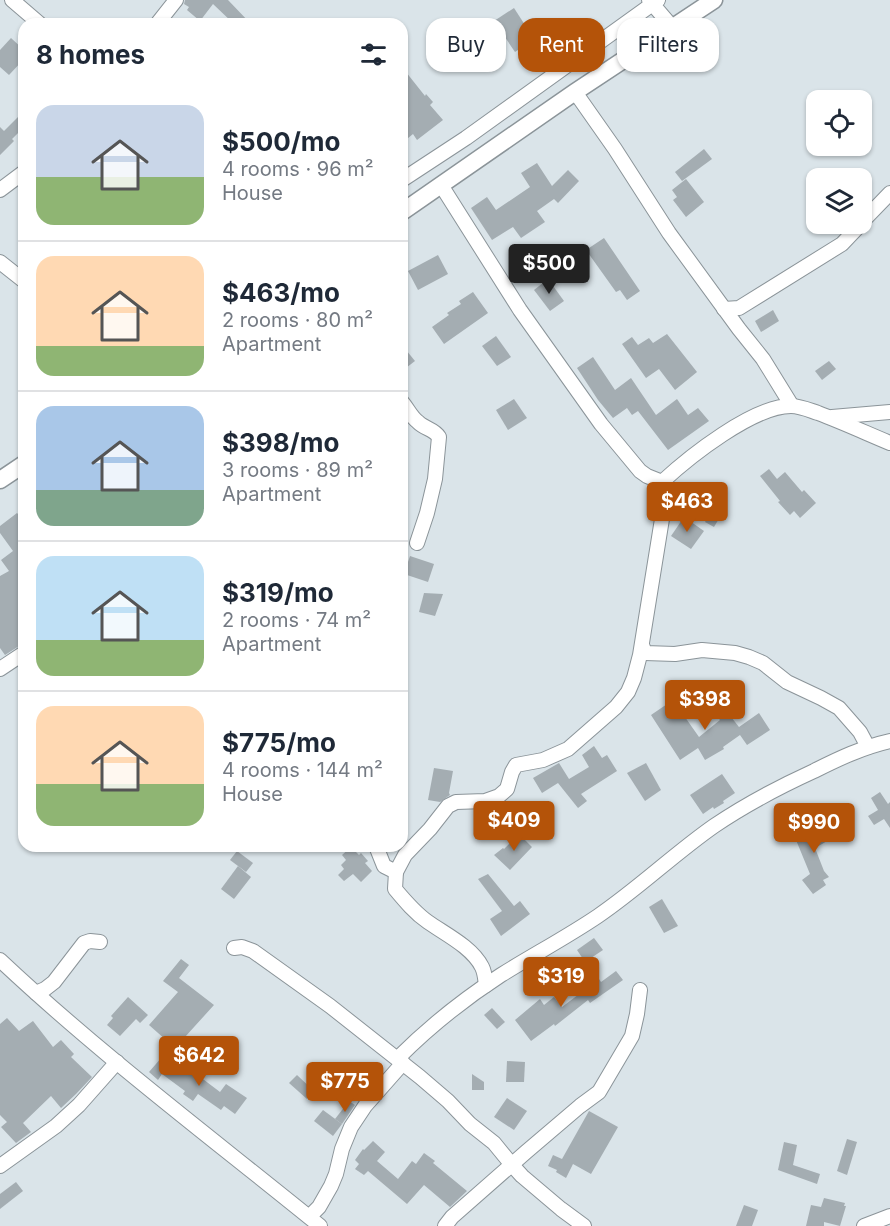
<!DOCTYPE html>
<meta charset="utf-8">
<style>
:root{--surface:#fff;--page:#f6f6f7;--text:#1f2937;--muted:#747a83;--line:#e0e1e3;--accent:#b45309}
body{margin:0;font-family:Inter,sans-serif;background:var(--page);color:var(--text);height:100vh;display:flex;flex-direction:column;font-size:22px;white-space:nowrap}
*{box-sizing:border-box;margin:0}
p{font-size:20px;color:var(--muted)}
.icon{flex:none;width:33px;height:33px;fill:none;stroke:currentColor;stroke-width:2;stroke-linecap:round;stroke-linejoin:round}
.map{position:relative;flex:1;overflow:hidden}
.details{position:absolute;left:18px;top:18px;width:390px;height:834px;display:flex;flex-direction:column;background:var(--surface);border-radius:18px;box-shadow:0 2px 4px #0004}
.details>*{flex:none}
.hud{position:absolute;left:426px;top:18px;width:374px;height:54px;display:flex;gap:12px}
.tools{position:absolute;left:806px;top:90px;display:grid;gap:12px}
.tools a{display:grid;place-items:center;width:66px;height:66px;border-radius:12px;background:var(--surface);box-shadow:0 2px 4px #0004;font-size:30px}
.price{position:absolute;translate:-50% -51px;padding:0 14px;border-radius:6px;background:var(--accent);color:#fff;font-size:20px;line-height:39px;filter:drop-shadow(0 2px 3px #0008)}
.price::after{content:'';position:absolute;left:50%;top:36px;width:18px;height:14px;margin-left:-9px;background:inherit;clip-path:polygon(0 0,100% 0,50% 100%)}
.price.selected{background:#222;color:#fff}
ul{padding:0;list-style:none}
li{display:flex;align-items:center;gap:18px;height:150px;padding:0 18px}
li+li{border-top:2px solid var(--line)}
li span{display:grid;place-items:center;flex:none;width:168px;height:120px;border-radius:18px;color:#555}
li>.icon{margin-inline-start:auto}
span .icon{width:72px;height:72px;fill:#fffc;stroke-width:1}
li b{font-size:26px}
h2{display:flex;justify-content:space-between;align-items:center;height:72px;padding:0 18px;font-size:26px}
.tag{padding:0 21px;border-radius:18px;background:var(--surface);box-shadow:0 2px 4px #0004;font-size:21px;line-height:54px}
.tag.selected{background:var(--accent);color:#fff}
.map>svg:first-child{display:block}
</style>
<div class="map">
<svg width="890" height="1226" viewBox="0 0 890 1226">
<rect width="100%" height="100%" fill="#dae4e9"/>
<g fill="#a4adb2">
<path d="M185,0H228L251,24H234L213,4L200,21L187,10L189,7L184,4Z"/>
<path d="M514,8L534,39L515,52L494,21Z"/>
<path d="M11,38L24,50V59L9,75L0,67V50Z"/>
<path d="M402,67L425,96L426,94L433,102L430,105L443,120L417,140L413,134L402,143Z"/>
<path d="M24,111V127L12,139L14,141L0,155V127L4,131Z"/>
<path d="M704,149L712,159L682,181L675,172Z"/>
<path d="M537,163L552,186L568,170L579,181L558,203L554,199L537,211L545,222L521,238L513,227L492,240L471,208L487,197L496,210L530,187L521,173Z"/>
<path d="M686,179L704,202L686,217L673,200L677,197L672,190Z"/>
<path d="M604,238L640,291L627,300L620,290L616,292L586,250Z"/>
<path d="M438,255L448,274L418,290L408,271Z"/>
<path d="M548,279L564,301L550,311L534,290Z"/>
<path d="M473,292L488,313L444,344L432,327L449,315L447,313L461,304L459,301Z"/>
<path d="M773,310L779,321L761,332L755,321Z"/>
<path d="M667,334L697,372L675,390L659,369L646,378L622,344L632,337L638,345L649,338L653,343Z"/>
<path d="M496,336L511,357L497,366L482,346Z"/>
<path d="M402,345L415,361L402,371Z"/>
<path d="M593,357L615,390L631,378L656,415L677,399L688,415L698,408L709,421L668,450L638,411L632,415L627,408L613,418L598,400L577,368Z"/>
<path d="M829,361L836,369L822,380L815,371Z"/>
<path d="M514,399L527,418L508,430L496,410Z"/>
<path d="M769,469L777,479L785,472L802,492L804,490L816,503L800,518L794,511L790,515L778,502L780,501L760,476Z"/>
<path d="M717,502L726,507L714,527L705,522Z"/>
<path d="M24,512V644L19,646L5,655L0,648V576L9,571L1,560L13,551L0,533V526L17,513L19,515Z"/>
<path d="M684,517L704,531L691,549L671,536Z"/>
<path d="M410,556L434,564L428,582L404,574Z"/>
<path d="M424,593L443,594L435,616L419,612Z"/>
<path d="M673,700L699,737L720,720L711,710L720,703L739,727L759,713L770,730L747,745L740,735L723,747L724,749L705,760L698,748L680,760L651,715Z"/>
<path d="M594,746L602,758L607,755L617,771L581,794L587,801L578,808L558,783L542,793L533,778L559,763L569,779L589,767L582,755Z"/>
<path d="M646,763L661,790L645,801L627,773Z"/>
<path d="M434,768L453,771L449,793L450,795L440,802L428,800Z"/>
<path d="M722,774L735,793L723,801L724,803L714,809L713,807L703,814L690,795Z"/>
<path d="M880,792L888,804L890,802V828L884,819L874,825L868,816L878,810L871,798Z"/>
<path d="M809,822L816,833L831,825L836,836L815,848L824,871L829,877L823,880L826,885L813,894L802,880L810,874L796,840L802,838L796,829Z"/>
<path d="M519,834L532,847L510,870L494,855L503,848L504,849Z"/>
<path d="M351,847L359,855L361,853L368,861L365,863L372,871L361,882L353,874L344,881L338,875L344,869L341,865L346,860L342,855Z"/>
<path d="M237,851L253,863L246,872L230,860Z"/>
<path d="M238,866L251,877L234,899L221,889Z"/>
<path d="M488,874L514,906L520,901L530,914L501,936L490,919L502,911L478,879Z"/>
<path d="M662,899L678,926L664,933L649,907Z"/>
<path d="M594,938L603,950L585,962L577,950Z"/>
<path d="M181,959L189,965L179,978L214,1005L175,1048L149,1025L178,992L163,981Z"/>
<path d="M616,971L623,980L590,1003L588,1000L555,1026L554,1024L531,1041L515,1020L540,999L544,1005L554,997L562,1007L599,979L601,982Z"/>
<path d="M128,997L148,1015L140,1023L136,1019L120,1036L107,1025L113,1018L111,1016Z"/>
<path d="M492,1008L505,1022L497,1029L484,1015Z"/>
<path d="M7,1018L19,1031L33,1021L53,1047L61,1040L74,1054L71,1057L92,1077L76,1094L61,1108L51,1096L23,1123L31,1132L16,1143L1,1127L7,1122L0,1115V1024Z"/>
<path d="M162,1057L181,1074L187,1067L220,1092L226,1084L247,1098L235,1114L224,1106L221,1110L198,1094L193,1101L183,1094L185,1091L162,1074L158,1080L149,1072Z"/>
<path d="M507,1061L525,1062L524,1082H506Z"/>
<path d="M472,1074L484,1082V1090H472Z"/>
<path d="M297,1075L314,1091L307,1099L289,1083Z"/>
<path d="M507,1098L527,1111L514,1130L494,1117Z"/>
<path d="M349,1101L355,1105L342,1124L335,1119Z"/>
<path d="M323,1110L342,1124L333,1136L314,1121Z"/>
<path d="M589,1111L618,1127L591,1174L573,1164L566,1178L556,1172L557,1170L548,1166L553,1155L562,1159Z"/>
<path d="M847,1139L857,1142L847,1175L837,1171Z"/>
<path d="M373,1141L385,1152L377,1161L398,1179L412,1161L416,1164L424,1153L435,1161L433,1163L467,1191L450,1207L424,1185L407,1204L368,1171L364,1175L355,1169L359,1164L355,1160L363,1149L364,1150Z"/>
<path d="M784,1142L797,1145L793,1165L820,1174L817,1184L778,1170Z"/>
<path d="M16,1182L23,1191L0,1209V1194Z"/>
<path d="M824,1198L845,1203L844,1206H846L840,1226L824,1222V1226H806L811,1205L821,1207Z"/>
<path d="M744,1205L758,1210L752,1226H736Z"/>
</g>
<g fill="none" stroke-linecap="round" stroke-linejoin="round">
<defs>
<g id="minor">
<path d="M12,0L40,24"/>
<path d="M649,0L673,28"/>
<path d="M157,24L176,0"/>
<path d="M575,92L615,149L669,233L739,329L763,359L792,406"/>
<path d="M402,180L466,138L658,0"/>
<path d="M0,190L24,172"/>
<path d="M861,223L890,193"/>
<path d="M0,262L24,281"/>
<path d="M724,309L739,308L842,244L861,224"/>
<path d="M402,402C408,409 411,417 418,422C425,429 434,429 439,437L435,479L427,513L417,543"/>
<path d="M832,417L890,412"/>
<path d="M662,482C689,457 753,406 791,406C800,406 809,410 818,413C842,422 866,433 890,443"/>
<path d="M642,645L645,653L675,654L702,650L735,653L749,657L763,663L787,682L821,698L839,708L860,732L868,747"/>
<path d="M0,669L24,653"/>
<path d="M376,846L384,866L396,872L395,889C405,901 415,913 428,922C445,934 472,947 482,967C485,973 485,979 486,985"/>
<path d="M396,872L405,855L430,829L448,806L456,802L485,801L499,796L507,789L512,772L516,765L543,760L568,749L616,707L628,692L634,678L640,655L662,519C664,507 667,493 662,482L647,476L640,471L601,424L520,310L441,185"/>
<path d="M234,948L242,947L253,951L330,1006L420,1077L448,1101L470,1124L494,1143L512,1165L522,1176L561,1209L584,1226"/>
<path d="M0,960C101,1055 213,1139 320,1226"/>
<path d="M36,993L45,989L54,982L84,943L90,941L100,942"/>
<path d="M398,1058C429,1027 464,999 501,975C533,955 567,937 598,916C639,888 674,854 714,826C745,805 779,787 814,771C838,759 863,747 890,741"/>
<path d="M0,1166L56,1126L79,1105L117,1062"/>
<path d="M310,1216L319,1207L331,1186L336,1174L342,1149L351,1127L365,1106L403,1063"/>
<path d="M445,1226L452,1217L526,1152L580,1106L599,1092L632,1036L637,1014L640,990"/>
<path d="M864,1226L890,1216"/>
</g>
<g id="tertiary">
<path d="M402,212L575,92L714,0"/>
<path d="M0,480L24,464"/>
</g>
</defs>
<use href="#minor" stroke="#8b9499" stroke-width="16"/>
<use href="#tertiary" stroke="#8b9499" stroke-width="19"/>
<use href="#minor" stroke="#fff" stroke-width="14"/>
<use href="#tertiary" stroke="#fff" stroke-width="16"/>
</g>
</svg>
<div class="tools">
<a><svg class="icon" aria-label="locate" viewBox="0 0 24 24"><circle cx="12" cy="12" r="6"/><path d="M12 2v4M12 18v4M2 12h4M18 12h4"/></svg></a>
<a><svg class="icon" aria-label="layers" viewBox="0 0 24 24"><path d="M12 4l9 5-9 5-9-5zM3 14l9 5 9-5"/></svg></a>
</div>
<b class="price selected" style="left:549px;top:295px">$500</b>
<b class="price" style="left:687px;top:533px">$463</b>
<b class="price" style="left:705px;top:731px">$398</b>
<b class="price" style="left:514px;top:852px">$409</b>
<b class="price" style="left:814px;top:854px">$990</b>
<b class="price" style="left:561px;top:1008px">$319</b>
<b class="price" style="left:199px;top:1087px">$642</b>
<b class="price" style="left:345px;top:1113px">$775</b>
<div class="hud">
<a class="tag">Buy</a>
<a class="tag selected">Rent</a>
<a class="tag">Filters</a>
</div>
<section class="details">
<h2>8 homes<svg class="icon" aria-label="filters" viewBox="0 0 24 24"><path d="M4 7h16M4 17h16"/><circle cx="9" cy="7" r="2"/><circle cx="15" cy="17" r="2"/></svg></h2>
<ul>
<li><span style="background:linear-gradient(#c9d6e8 60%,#8fb573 0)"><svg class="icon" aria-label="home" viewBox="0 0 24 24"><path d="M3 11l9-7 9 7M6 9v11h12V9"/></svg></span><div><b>$500/mo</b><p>4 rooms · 96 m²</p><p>House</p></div></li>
<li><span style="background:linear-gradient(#ffd9b3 75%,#8fb573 0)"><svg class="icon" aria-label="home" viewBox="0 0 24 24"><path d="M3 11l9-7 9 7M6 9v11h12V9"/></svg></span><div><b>$463/mo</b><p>2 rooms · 80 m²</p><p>Apartment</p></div></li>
<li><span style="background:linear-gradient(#a9c7e8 70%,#7fa58c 0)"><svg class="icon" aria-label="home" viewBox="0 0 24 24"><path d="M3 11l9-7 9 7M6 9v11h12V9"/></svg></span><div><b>$398/mo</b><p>3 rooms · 89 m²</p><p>Apartment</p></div></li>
<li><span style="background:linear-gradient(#bfe0f5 70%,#8fb573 0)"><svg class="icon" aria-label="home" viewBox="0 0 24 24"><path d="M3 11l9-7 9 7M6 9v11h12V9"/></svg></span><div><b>$319/mo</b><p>2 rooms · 74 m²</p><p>Apartment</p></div></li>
<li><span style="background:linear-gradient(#ffd9b3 65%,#8fb573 0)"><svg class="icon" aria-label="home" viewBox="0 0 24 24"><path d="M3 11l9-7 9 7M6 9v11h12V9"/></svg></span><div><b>$775/mo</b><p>4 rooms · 144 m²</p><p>House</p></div></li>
</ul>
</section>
</div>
